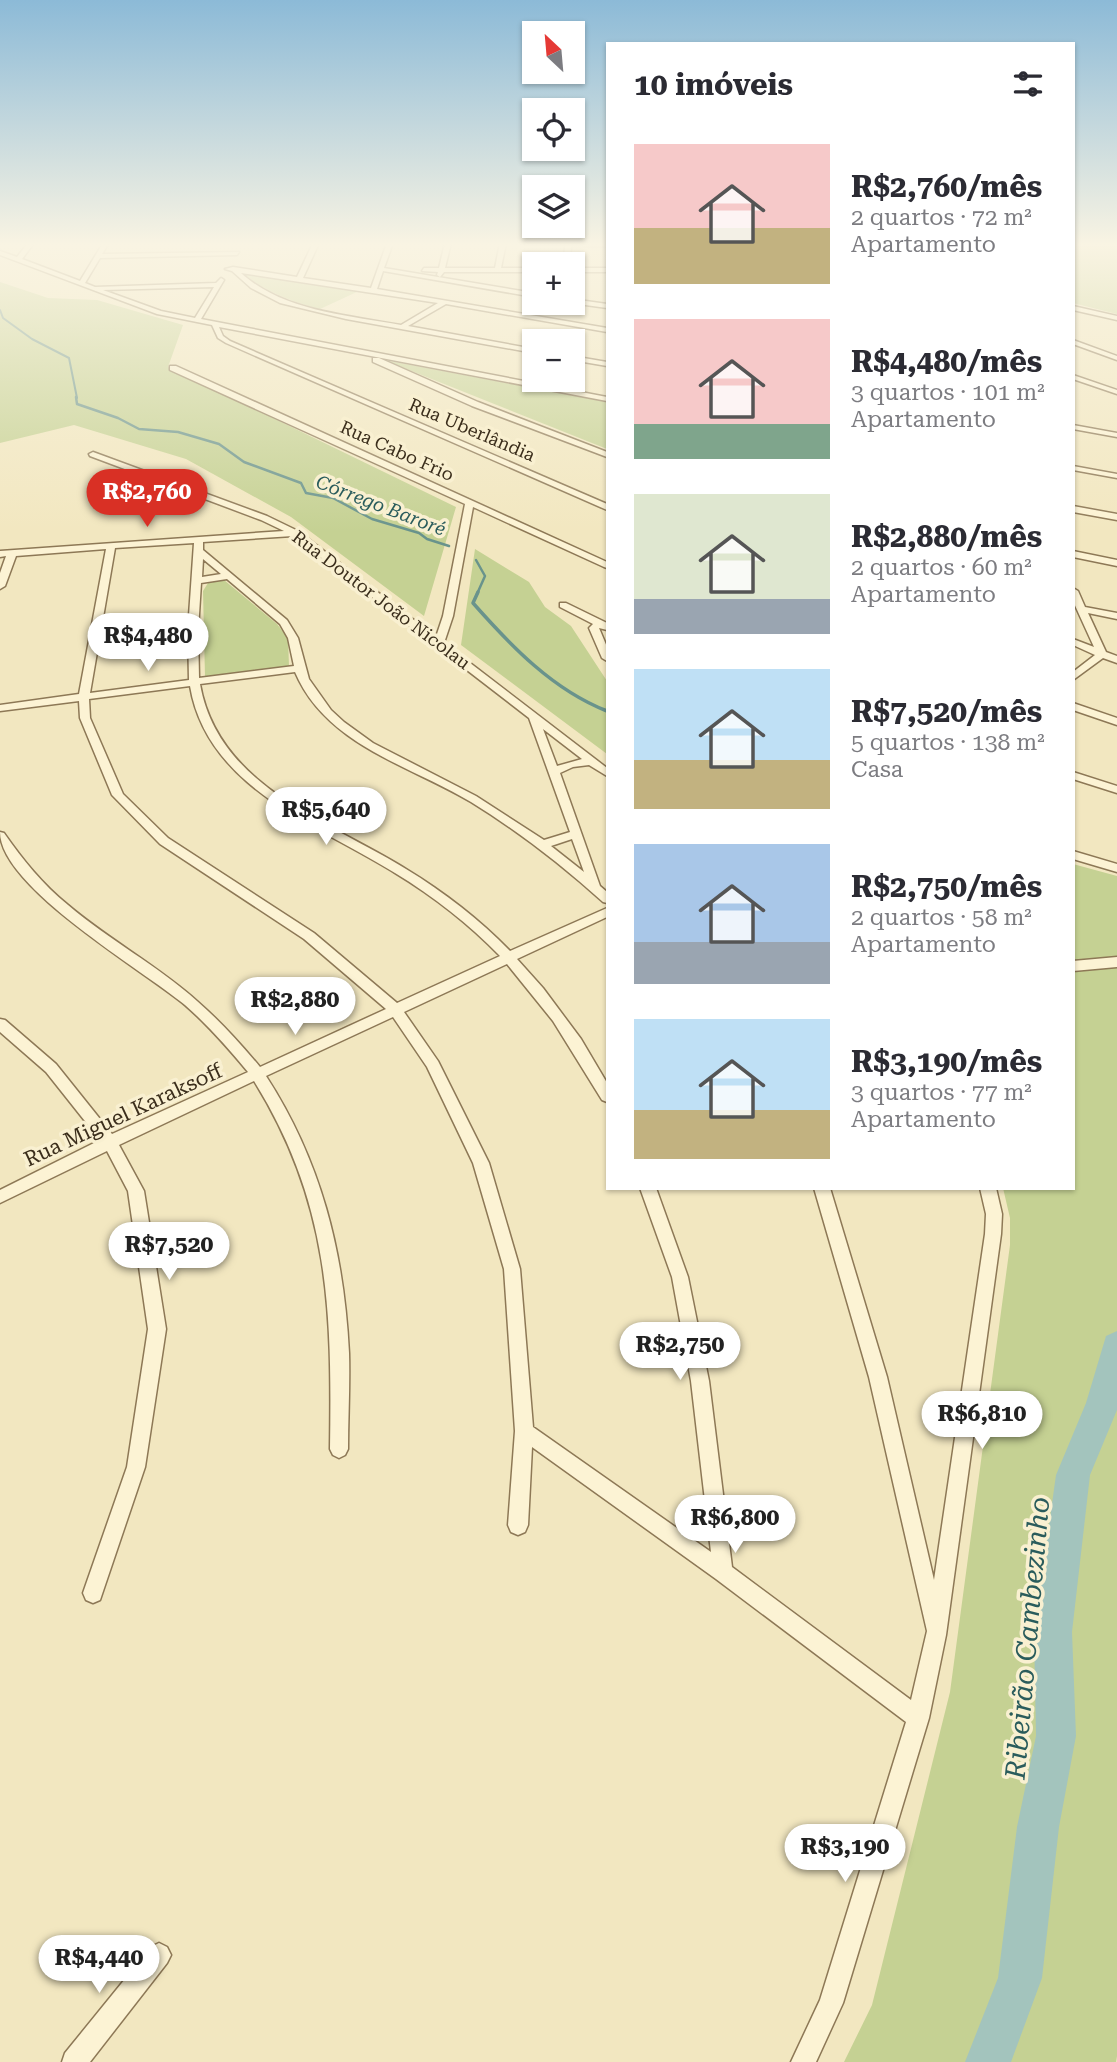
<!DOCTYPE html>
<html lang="pt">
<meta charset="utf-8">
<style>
:root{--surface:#fff;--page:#f2f2f3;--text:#2b2b33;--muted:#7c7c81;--accent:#d93025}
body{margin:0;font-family:"Roboto Serif",serif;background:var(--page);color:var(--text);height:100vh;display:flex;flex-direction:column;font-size:26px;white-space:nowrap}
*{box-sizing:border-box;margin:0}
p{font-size:23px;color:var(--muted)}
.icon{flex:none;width:38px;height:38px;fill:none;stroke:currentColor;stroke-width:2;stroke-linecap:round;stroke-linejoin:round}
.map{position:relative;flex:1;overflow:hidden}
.sheet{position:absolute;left:606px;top:42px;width:469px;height:1148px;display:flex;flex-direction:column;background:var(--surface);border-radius:0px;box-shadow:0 2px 5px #0004}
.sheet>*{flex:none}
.needle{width:46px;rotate:334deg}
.controls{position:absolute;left:522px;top:21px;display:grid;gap:14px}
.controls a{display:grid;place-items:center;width:63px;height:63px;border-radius:0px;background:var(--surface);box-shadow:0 2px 5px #0004;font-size:35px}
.price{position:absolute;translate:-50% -60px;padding:0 16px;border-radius:24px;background:#fff;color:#222;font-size:23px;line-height:46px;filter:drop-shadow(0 2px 4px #0008)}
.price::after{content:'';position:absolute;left:50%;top:42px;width:21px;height:16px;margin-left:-10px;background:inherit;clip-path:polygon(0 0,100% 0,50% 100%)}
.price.active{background:var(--accent);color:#fff}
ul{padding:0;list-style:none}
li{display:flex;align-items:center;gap:21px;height:175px;padding:0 28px}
li span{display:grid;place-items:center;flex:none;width:196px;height:140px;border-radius:0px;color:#555}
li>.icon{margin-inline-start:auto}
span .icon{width:84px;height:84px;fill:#fffc;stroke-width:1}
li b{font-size:30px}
h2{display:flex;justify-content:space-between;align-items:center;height:84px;padding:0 28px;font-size:30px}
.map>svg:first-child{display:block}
</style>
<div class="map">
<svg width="1117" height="2062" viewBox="0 0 1117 2062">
<rect width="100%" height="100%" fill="#f2e7c0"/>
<g fill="#c5d193">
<path d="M1073,243H1117V314L1073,303Z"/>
<path d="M238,270L359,291L320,309C289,301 264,291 238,270Z"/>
<path d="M0,282L48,298L97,300L183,325L168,367L456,507L424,616L291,517L186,459L74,425L0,443Z"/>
<path d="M384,360L607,402V449Z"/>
<path d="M475,549L529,582L545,607L571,626L607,681V754L461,645Z"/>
<path d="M224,580L277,624L288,638L289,666L205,677L203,591L208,583Z"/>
<path d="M1073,864L1117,876V2056L1116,2062H844L872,2005L950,1692L1010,1245V1218L1003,1188H1073Z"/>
</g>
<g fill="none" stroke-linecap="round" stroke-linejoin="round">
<path stroke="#69938c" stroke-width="2" d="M0,310L3,318L32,339L69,358L77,398"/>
<g stroke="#69938c" stroke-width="2.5">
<path d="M76,397L77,404L118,418L139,429L178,432L219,444L244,462L301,483L306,493L333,498L372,519L419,533L427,539L449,546"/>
<path d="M476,560L485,576L477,594"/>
</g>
<path stroke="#69938c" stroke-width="3.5" d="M478,592L473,603C511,646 553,690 607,711"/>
<path fill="#a3c4bd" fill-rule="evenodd" d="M1117,1331V1410L1090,1475L1072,1632L1076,1736L1059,1827L1042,1978L1011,2062H965L998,1978L1017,1827L1036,1736L1034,1632L1056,1475L1086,1403L1106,1336Z"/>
<defs>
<g id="minor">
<path d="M28,243H34L22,259L80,281L103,243H109L102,254L239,252L237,255L100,258L85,283L95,287L216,283L221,278L224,280L201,319L607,397V401L219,327L223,336L230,341L607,504V510L226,343L218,338L212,325L157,314L0,255V251L17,257ZM214,287L195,318L161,311L103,290Z"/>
<path d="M313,243H319L303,278L371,288L387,243H393L384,268L534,293V297L383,271L377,289L607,328V332L446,304L408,326L534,349V353L346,319L280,303L251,288L232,271L225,269L233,267L297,277ZM241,273L438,303L401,325C346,315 283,311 241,273Z"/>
<path d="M445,243H451L445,268H495L500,243H506L501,268H534V272H444L440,277L437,275L438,272L422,271L424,268H439Z"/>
<path d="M565,243H607V246H571L570,264H564Z"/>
<rect x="572" y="268" width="35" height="4"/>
<path d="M572,299L607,304V308L571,303Z"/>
<path d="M1073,306L1117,316V320L1073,310Z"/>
<path d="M1073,340L1117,356V360L1073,344Z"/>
<path d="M572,356L607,362V366L572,360Z"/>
<path d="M373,358H379L478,402L607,452V457L472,406L373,362Z"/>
<path d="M170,366H176L607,562V568L604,567L473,507L453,616L444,643L607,768V776L589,765L573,767L560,773L600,886L607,892V903L603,902C562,865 518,831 471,802C409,765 326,745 295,672L200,684C218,787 329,821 406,869C444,892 480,920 510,951L607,908V917L517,959L543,988L581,1039L607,1083V1102L602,1100L553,1021L507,964L404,1012L438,1061L489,1163L520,1269L533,1427L711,1552L691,1381L672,1277L640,1188H656L688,1277L709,1381L732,1567L911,1700L927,1631L869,1377L814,1188H830L887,1377L934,1580L985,1234L986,1214L980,1188H996L1002,1214L1001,1234L946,1635L929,1718L843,2003L816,2062H791L820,2000L906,1722L716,1579L532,1447L528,1525L525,1532L518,1535L511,1532L508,1525L515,1431L504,1269L473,1163L427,1067L393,1017L266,1076C321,1161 344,1252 349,1353C350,1385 348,1417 348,1449L345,1455L339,1458L333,1455L330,1449C332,1311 330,1203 254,1081L119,1145L144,1191L166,1329L145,1467L100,1600L93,1603L86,1600L83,1593L127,1467L148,1329L128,1191L107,1151L0,1203V1190L100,1140L46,1072L0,1032V1019L5,1020L56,1064L112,1134L248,1072C228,1048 208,1025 185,1005C143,970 0,887 0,832L4,833C23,860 42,884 68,905C109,940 157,965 197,1001C220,1021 240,1043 260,1067L386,1009L304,939L160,844L112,795L80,718L79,701L0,711V705L79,694L106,549L16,556L5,586L0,589V573L6,556L0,557V551L284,531L261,520L90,456L89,454L93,452L267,516L298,531L436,637L443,616L465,504L170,370ZM293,536L529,718L570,832L544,840L476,796L373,743L344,722L331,710L309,679L298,638L287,620L203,550V542ZM194,543L188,630L189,680L90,693L115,548ZM203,559L221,574L202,577ZM227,579L280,624L288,638L294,666L199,678L198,630L201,583ZM190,686C207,788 318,825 395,873C433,896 469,924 500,956L397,1003L314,933L168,838L123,794L90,718L89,699ZM543,729L582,759L557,766ZM572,839L584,872L551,846Z"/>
<path d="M1073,375L1117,390V394L1073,379Z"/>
<path d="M1073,425L1117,433V437L1073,429Z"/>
<path d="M1073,466L1117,474V478L1073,470Z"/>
<path d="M1073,506L1117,514V520L1073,512Z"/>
<path d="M1073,551L1117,560V566L1073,557Z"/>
<path d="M1073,588L1078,591L1085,607L1117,613V619L1088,613L1106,652L1117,656V663L1103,658L1073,680V672L1095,655L1073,645V639L1094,647L1073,601Z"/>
<path d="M560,603H566L607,623V630L599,628L607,647V661L602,658L589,628L593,624L560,607Z"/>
<path d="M1073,703L1117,718V725L1073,710Z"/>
<path d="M1073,772L1117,786V793L1073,779Z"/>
<path d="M1073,851L1117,864V872L1073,859Z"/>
<path d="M1117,957V967L1073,971V961Z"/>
<path d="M159,1943L167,1947L171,1955L167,1963L90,2062H62L65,2053L151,1947Z"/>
</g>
</defs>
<use href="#minor" stroke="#8d7856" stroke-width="3"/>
<use href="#minor" fill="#fcf3d4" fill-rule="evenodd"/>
</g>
<linearGradient id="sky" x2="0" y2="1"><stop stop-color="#8cbad7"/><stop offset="0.46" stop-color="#f9f4e3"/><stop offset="1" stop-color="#f9f4e3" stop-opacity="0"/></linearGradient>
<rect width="1117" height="532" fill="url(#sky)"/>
<g text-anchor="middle" stroke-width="7" stroke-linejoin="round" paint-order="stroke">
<g font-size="18" fill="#3b2e1c" stroke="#f9f0d1">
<text transform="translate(472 430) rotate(23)" y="6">Rua Uberlândia</text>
<text transform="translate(397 451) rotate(24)" y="6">Rua Cabo Frio</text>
<text transform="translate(381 600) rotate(37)" y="6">Rua Doutor João Nicolau</text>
</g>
<g font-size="19" font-style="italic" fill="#2a5c5c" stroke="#f9f0d1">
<text transform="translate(381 505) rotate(21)" y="7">Córrego Baroré</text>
</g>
<g font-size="21" fill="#3b2e1c" stroke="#f9f0d1">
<text transform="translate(123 1115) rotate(-25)" y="7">Rua Miguel Karaksoff</text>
</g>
<g font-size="28" font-style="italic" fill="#2a5c5c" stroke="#f9f0d1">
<text transform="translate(1027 1638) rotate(-85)" y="10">Ribeirão Cambezinho</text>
</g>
</g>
</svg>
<div class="controls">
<a><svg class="needle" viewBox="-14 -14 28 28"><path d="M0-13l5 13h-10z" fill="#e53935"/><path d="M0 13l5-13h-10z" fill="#7c7c81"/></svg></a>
<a><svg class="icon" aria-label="locate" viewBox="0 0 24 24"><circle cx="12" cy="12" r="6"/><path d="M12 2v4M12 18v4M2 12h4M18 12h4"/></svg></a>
<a><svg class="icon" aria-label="layers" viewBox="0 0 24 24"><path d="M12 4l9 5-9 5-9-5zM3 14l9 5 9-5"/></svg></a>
<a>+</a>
<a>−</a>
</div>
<b class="price active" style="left:147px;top:529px">R$2,760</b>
<b class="price" style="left:148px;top:673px">R$4,480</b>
<b class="price" style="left:326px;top:847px">R$5,640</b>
<b class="price" style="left:295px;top:1037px">R$2,880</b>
<b class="price" style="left:169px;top:1282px">R$7,520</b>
<b class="price" style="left:680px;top:1382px">R$2,750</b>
<b class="price" style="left:982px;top:1451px">R$6,810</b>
<b class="price" style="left:735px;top:1555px">R$6,800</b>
<b class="price" style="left:845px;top:1884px">R$3,190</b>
<b class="price" style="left:99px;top:1995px">R$4,440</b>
<section class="sheet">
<h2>10 imóveis<svg class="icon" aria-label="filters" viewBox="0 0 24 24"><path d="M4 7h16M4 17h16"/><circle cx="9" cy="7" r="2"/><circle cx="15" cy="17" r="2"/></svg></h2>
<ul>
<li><span style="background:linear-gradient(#f6c9c9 60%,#c2b280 0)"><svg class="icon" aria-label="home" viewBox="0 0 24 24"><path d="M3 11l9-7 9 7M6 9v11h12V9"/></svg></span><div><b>R$2,760/mês</b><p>2 quartos · 72 m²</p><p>Apartamento</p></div></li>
<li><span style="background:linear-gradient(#f6c9c9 75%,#7fa58c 0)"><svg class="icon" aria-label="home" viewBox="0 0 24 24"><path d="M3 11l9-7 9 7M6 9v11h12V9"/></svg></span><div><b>R$4,480/mês</b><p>3 quartos · 101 m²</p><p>Apartamento</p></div></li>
<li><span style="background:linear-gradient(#dfe7d0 75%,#9aa5b1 0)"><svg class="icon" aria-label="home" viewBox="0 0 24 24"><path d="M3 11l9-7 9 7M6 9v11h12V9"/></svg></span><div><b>R$2,880/mês</b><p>2 quartos · 60 m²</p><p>Apartamento</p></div></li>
<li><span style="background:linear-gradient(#bfe0f5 65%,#c2b280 0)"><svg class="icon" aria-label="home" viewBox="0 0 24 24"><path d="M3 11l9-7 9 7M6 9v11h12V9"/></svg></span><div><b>R$7,520/mês</b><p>5 quartos · 138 m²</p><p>Casa</p></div></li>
<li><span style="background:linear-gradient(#a9c7e8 70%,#9aa5b1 0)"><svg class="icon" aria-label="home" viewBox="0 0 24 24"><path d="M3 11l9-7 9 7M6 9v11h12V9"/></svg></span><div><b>R$2,750/mês</b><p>2 quartos · 58 m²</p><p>Apartamento</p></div></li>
<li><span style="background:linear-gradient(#bfe0f5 65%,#c2b280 0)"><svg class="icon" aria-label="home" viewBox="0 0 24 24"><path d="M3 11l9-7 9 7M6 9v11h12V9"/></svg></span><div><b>R$3,190/mês</b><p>3 quartos · 77 m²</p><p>Apartamento</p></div></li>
</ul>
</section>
</div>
